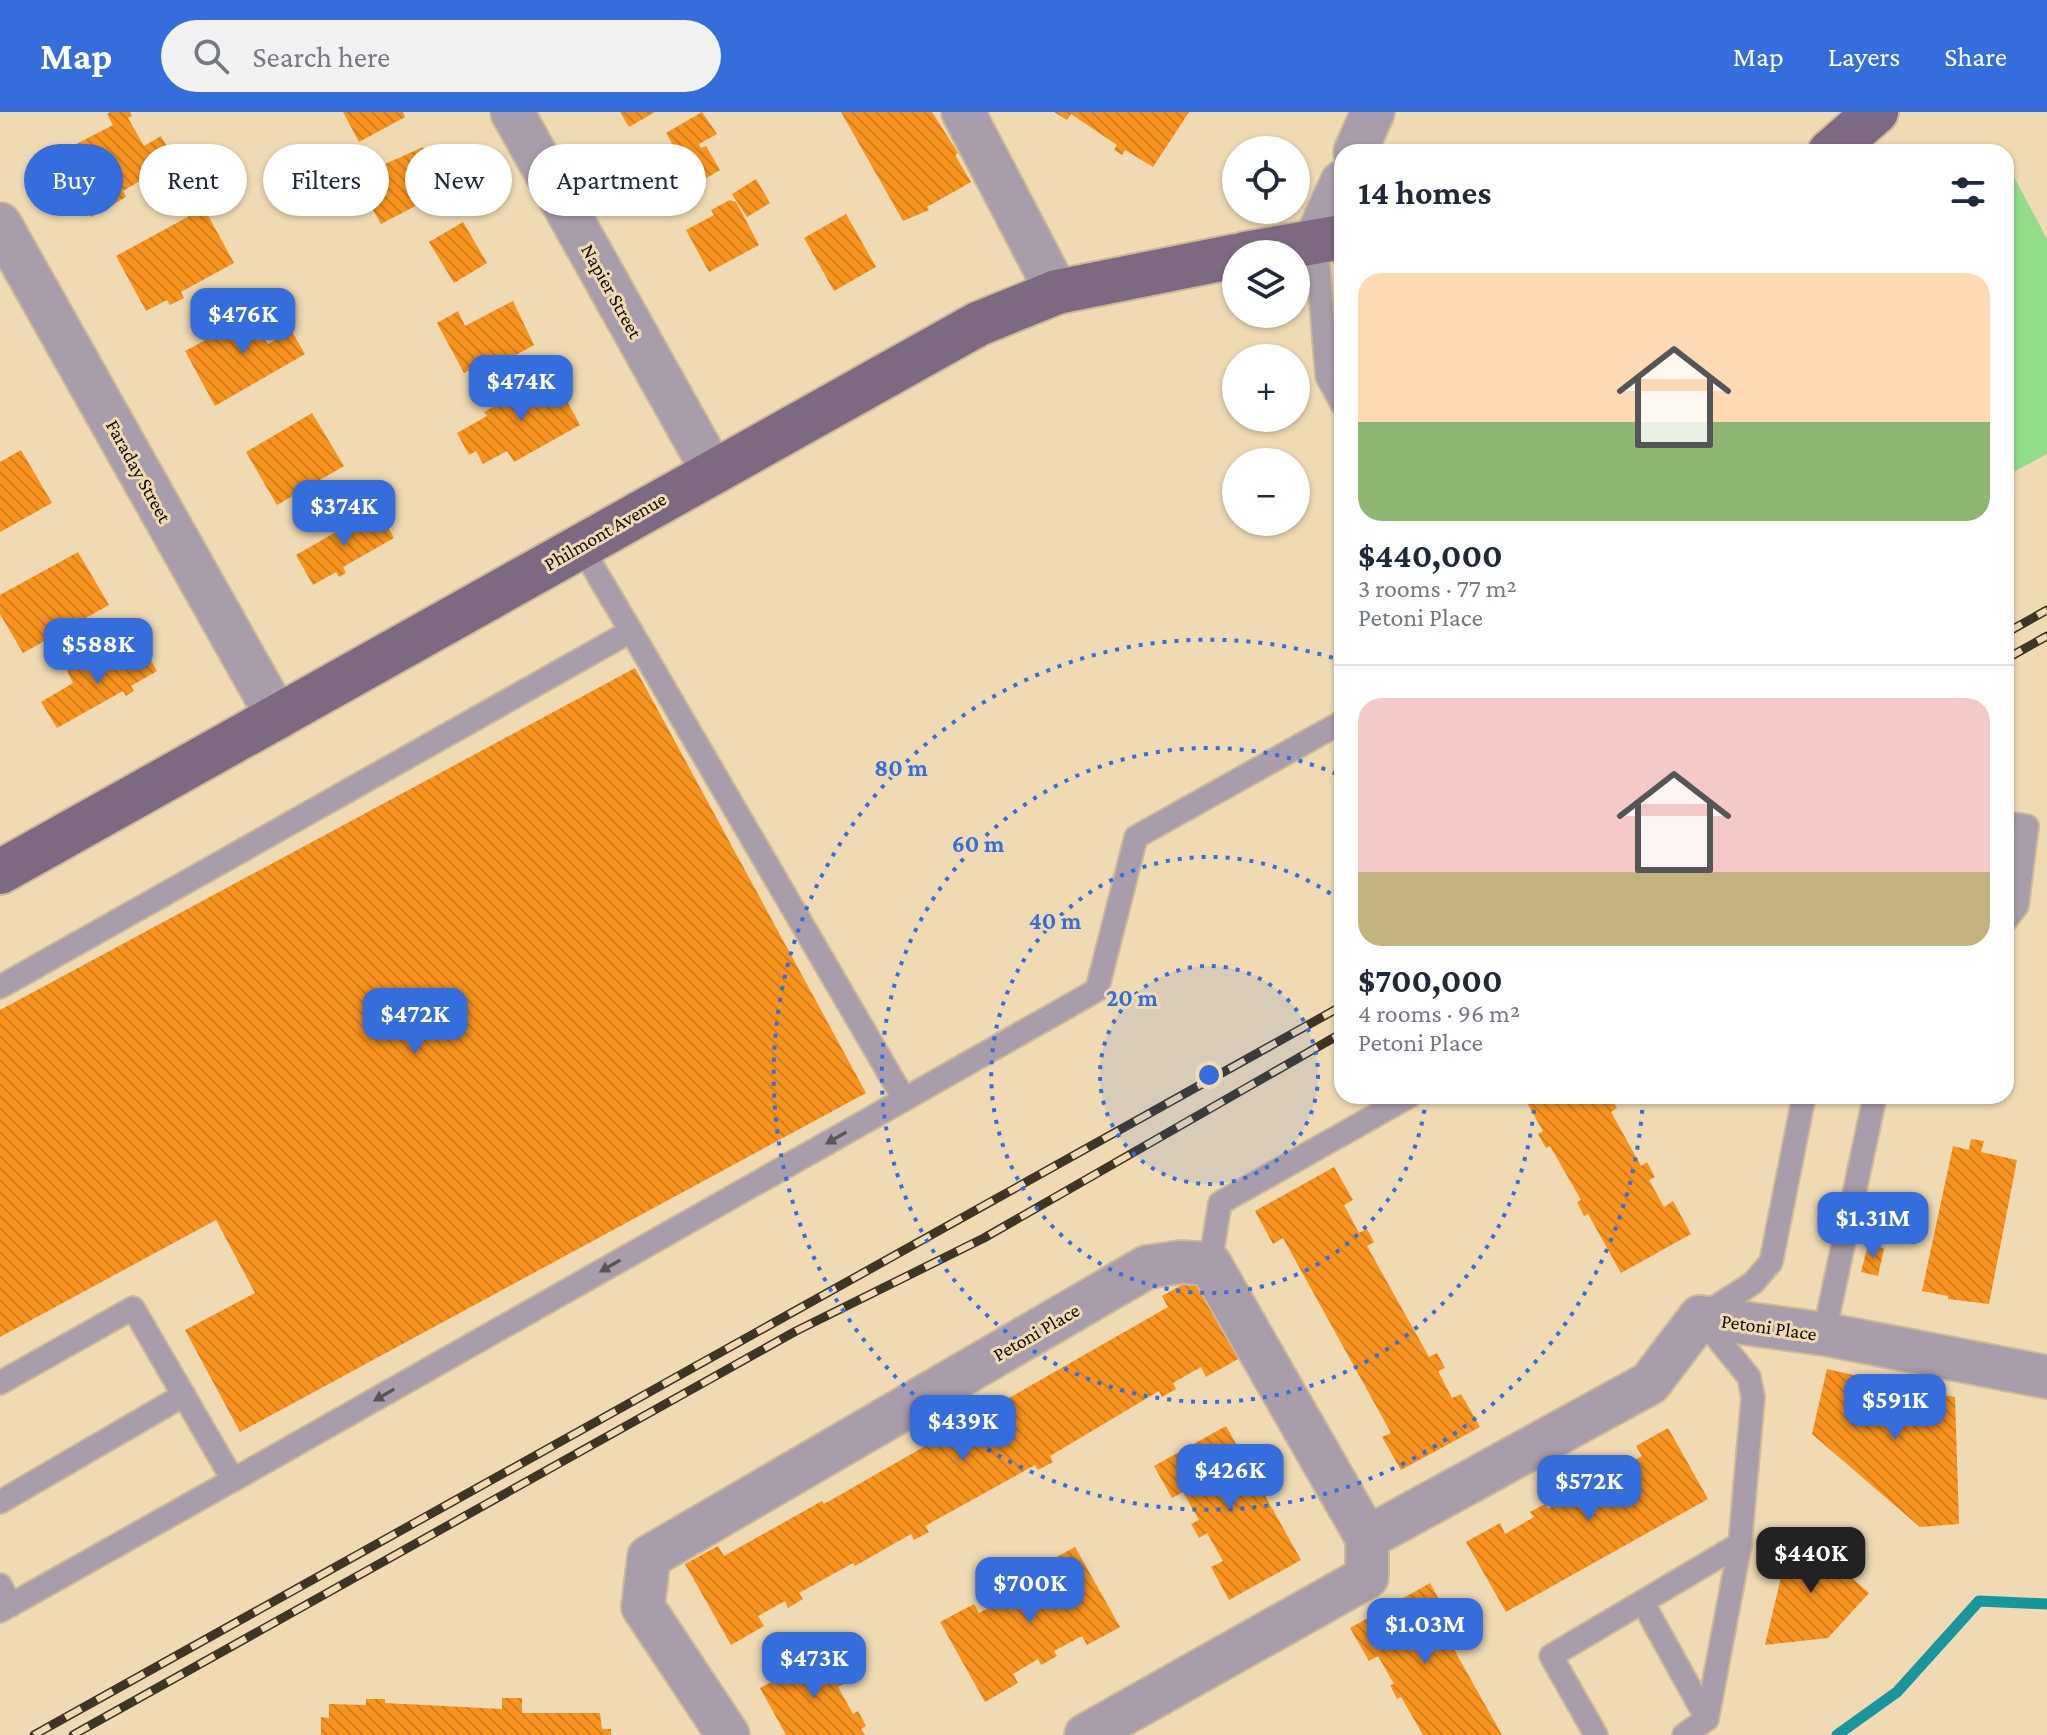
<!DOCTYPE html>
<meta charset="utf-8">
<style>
:root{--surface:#fff;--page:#f2f2f3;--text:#1f2937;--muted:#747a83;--line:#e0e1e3;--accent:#356edc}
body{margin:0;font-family:"Crimson Pro",serif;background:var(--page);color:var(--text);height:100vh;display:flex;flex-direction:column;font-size:30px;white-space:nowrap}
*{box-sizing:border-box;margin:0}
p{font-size:26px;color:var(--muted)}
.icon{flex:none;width:44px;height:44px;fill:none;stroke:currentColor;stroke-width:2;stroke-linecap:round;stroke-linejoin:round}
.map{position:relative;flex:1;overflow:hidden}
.side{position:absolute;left:1334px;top:32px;width:680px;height:960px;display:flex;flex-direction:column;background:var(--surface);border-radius:24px;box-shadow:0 2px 6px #0004}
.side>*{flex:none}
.hud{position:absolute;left:24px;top:32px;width:760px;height:72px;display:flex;gap:16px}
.tools{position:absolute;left:1222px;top:24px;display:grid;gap:16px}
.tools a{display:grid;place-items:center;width:88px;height:88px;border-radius:50%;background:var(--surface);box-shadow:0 2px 6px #0004;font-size:40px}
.price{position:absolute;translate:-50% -68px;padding:0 18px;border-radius:16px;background:var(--accent);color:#fff;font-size:26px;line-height:52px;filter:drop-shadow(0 2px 4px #0008)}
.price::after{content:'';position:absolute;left:50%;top:48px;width:24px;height:18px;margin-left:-12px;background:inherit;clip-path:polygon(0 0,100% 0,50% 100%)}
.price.current{background:#222;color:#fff}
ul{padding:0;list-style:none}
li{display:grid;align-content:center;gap:16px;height:424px;padding:0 24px}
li+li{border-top:2px solid var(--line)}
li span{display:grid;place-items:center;height:248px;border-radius:24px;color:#555}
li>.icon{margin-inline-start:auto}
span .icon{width:144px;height:144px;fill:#fffc;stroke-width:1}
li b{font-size:34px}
h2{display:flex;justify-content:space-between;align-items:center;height:96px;padding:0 24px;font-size:34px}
.chip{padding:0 28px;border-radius:36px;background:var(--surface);box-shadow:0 2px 6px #0004;font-size:28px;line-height:72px}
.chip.current{background:var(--accent);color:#fff}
header{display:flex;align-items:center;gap:48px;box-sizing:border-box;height:112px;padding:0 40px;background:var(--accent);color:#fff}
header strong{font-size:38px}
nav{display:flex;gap:44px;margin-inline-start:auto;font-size:28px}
.search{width:560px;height:72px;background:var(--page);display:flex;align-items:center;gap:20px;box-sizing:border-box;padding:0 28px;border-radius:44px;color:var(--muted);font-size:30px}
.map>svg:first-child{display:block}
</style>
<header>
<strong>Map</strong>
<div class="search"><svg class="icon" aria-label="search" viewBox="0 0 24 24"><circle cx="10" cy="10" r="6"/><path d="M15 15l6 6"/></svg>Search here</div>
<nav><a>Map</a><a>Layers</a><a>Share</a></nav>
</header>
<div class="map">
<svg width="2047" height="1623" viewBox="0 0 2047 1623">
<defs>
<pattern id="building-back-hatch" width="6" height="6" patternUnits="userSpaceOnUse" patternTransform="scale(2)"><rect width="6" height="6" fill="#f8931f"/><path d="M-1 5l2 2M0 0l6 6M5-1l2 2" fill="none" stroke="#d47e1a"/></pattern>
</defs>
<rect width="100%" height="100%" fill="#efdab4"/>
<path fill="#92dd8a" d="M2006,50L2047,127V342L2006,364Z"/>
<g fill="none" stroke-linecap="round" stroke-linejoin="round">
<path stroke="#19959d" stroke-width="11" d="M1837,1623L1897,1580L1979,1489L2047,1492"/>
</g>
<g fill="url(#building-back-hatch)">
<path d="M110,0H130L132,4L128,6L144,34L161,24L175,48L123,79L126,85L91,105L87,98L90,96L59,41L113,13L107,2Z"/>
<path d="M343,0H403L405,5L359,30Z"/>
<path d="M620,0H655L629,15Z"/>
<path d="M702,0L717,22L699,32L701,36L706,34L720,58L671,87L652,54L647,56L643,48L672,31L666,21Z"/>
<path d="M841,0H932L958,41L955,43L971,70L927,95L929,98L903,109Z"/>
<path d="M1054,0H1189L1153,55L1125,38L1122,43L1114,38L1117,33L1071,2L1067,8Z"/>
<path d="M423,35L446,78L381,112L368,89L374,73L369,63L376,56Z"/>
<path d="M756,67L770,91L747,105L732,82Z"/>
<path d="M730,88L736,90L759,133L709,160L686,118L714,103L711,98Z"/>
<path d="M204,96L234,151L181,180L184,186L170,193L167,188L146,199L116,144Z"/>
<path d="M846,102L876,155L834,179L804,126Z"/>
<path d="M463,110L487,151L454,171L429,130Z"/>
<path d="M513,189L534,233L488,258L484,250L464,261L437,211L458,199L465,214Z"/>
<path d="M268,195L281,219L265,228L268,232L291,218L305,242L215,294L185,239Z"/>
<path d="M552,262L580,313L514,350L507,339L483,352L476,339L469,343L457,321L487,304L484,300Z"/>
<path d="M312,301L344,354L277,393L246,340Z"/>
<path d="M21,338L52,391L0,420V350Z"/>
<path d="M379,399L394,426L343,455L346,461L339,465L336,460L313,473L296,443L362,405L364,408Z"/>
<path d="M78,440L109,493L23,541L0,502V483Z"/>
<path d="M142,533L157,559L131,574L134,579L126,584L123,579L57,616L41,590L73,571L67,559L86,548L92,561Z"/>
<path d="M635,556L866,981L240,1320L185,1218L255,1181L216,1108L0,1225V898Z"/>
<path d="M1523,984H1610L1617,996L1611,1000L1641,1054L1647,1050L1655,1065L1649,1068L1664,1095L1673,1089L1691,1122L1621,1161L1588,1102L1584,1104L1577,1090L1581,1088L1550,1034L1546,1036L1538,1022L1543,1019Z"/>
<path d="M1971,1027L1984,1029L1981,1040L2017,1048L1989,1192L1948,1187V1184L1922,1179L1953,1034L1969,1038Z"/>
<path d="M1334,1055L1353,1088L1344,1093L1359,1121L1367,1117L1374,1130L1367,1134L1429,1245L1437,1241L1445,1256L1438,1259L1452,1286L1461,1282L1480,1315L1401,1358L1382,1325L1391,1321L1283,1126L1273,1132L1255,1099Z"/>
<path d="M1868,1133L1884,1136L1878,1164L1861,1160Z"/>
<path d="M1194,1166L1240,1246L1206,1265L1201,1255L1173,1271L1176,1277L1162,1285L1159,1279L1050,1344L1053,1350L1038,1358L1035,1353L925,1414L929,1420L914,1428L911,1422L855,1454L853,1451L799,1481L803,1487L788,1496L785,1489L758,1504L764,1514L731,1533L685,1452L718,1434L724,1444L822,1389L824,1392L1168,1195L1162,1184Z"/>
<path d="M1827,1257L1884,1270L1886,1263L1900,1267L1898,1273L1955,1285L1959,1412L1920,1415L1812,1322Z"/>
<path d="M1226,1314L1301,1448L1229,1488L1211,1455L1223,1449L1207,1421L1199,1426L1191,1412L1199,1408L1183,1380L1172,1386L1154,1354Z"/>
<path d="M1668,1316L1708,1387L1506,1500L1466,1430L1500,1411L1505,1422L1534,1405L1530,1400L1545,1392L1548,1397L1602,1367L1599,1361L1614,1354L1616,1359L1642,1344L1636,1334Z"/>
<path d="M1793,1415L1869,1481L1828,1526L1765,1533Z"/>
<path d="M1075,1435L1120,1515L1087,1533L1082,1524L1054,1539L1057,1544L1041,1553L1038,1547L1013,1562L1018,1571L985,1590L940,1510L974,1492L979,1501L1048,1463L1042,1453Z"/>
<path d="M1430,1471L1448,1504L1438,1509L1502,1623H1423L1401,1585L1397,1587L1390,1573L1394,1572L1378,1544L1369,1549L1350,1516Z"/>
<path d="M832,1537L849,1569L838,1575L853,1602L858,1599L866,1614L861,1617L865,1623H786L760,1576Z"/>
<path d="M502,1586H522V1601H600L602,1617H611V1623H321V1605L329,1606V1592L366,1593V1587H385V1591L502,1597Z"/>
</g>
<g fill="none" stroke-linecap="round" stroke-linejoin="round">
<defs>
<g id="service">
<path d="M1316,127L1327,264L1342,292"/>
<path d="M631,519L904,987"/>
<path d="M2006,711L2027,714L2017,794L2006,808"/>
<path d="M0,875L631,519L580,433"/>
<path d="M1210,1152L1220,1091L1410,984"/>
<path d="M1824,1222L1875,984"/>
<path d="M0,1271L133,1196L233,1368L0,1499"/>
<path d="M233,1368L1097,878L1136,725L1342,610"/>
<path d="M0,1390L184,1283"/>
<path d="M0,1473L11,1493"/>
<path d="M1643,1491L1707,1607L1684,1623"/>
<path d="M1707,1607L1740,1432"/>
<path d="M1596,1623L1551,1544L1740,1432L1753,1285L1749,1265L1700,1205L1753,1171L1771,1150L1804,984"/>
</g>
<g id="minor">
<path d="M512,0L712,358"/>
<path d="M963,0L1057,180"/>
<path d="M1355,40L1373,0"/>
<path d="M0,112L278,606"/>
<path d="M1316,127L1342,70"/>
<path d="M1367,1426L1650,1271L1700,1205L1824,1222L2047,1265"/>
<path d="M728,1623L643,1495L649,1445L1147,1155L1181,1150L1210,1152L1367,1426V1465L1086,1623"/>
</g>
<g id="primary">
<path d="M1830,40L1876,0"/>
<path d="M1245,142L1342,125"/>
<path d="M0,760L978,212L1057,180L1236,144"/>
</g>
</defs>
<use href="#service" stroke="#ccb998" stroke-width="26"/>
<use href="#minor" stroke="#ccb998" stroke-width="46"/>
<use href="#primary" stroke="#ccb998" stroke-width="48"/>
<use href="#service" stroke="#aa9dab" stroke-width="22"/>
<use href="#minor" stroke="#aa9dab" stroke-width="42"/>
<use href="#primary" stroke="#7e6982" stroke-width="44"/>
<defs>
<g id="rail">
<path d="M2006,521L2047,498"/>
<path d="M2006,547L2047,524"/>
<path d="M34,1623L1342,894"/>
<path d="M73,1623L796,1219L984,1126L1342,921"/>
</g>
</defs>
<use href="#rail" stroke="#3e3525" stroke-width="9"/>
<use href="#rail" stroke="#efdab4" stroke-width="6" stroke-dasharray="18" stroke-linecap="butt"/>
</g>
<defs><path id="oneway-solid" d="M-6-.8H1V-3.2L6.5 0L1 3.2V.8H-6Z" transform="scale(2)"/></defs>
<g fill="#5e5456">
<use href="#oneway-solid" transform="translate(836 1026) rotate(150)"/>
<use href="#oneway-solid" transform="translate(610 1154) rotate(150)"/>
<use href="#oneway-solid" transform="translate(384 1283) rotate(150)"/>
</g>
<circle cx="1209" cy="963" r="109" fill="#356edc" fill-opacity=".12"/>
<g fill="none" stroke="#356edc" stroke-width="4" stroke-dasharray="4 8">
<circle cx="1209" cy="963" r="109"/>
<path d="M1426 986A218 218 0 1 1 1342 790"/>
<path d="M1535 986A327 327 0 1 1 1339 663"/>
<path d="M1643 986A435 435 0 1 1 1340 548"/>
</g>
<g text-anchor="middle" stroke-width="6" stroke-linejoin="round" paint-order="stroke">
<g font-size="20" fill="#130c02" stroke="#efdab4">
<text transform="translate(612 179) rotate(61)" y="7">Napier Street</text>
<text transform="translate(139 359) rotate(61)" y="7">Faraday Street</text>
<text transform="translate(605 419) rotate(-30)" y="7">Philmont Avenue</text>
<text transform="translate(1769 1215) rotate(8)" y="7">Petoni Place</text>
<text transform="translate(1036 1220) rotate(-30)" y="7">Petoni Place</text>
</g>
</g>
<circle cx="1209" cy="963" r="12" fill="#356edc" stroke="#efdab4" stroke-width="4"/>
<g font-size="24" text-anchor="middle" font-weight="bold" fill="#356edc" stroke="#efdab4" stroke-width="6" stroke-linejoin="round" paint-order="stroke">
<text x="901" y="664">80 m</text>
<text x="978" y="740">60 m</text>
<text x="1055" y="817">40 m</text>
<text x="1132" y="894">20 m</text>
</g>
</svg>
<div class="tools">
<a><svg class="icon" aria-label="locate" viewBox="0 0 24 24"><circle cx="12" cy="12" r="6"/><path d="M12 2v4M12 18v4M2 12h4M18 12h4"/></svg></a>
<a><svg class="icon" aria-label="layers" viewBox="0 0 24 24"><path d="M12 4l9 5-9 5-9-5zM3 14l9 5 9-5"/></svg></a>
<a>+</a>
<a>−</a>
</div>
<b class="price" style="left:243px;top:244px">$476K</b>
<b class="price" style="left:521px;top:311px">$474K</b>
<b class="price" style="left:344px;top:436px">$374K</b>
<b class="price" style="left:98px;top:574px">$588K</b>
<b class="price" style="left:415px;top:944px">$472K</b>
<b class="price" style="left:1873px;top:1148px">$1.31M</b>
<b class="price" style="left:1895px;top:1330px">$591K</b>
<b class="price" style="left:963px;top:1351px">$439K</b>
<b class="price" style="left:1230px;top:1400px">$426K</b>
<b class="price" style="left:1589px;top:1411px">$572K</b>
<b class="price current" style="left:1811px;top:1483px">$440K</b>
<b class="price" style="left:1030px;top:1513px">$700K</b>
<b class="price" style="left:1425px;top:1554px">$1.03M</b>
<b class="price" style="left:814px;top:1588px">$473K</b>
<div class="hud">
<a class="chip current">Buy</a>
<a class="chip">Rent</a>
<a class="chip">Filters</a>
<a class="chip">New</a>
<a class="chip">Apartment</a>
</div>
<section class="side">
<h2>14 homes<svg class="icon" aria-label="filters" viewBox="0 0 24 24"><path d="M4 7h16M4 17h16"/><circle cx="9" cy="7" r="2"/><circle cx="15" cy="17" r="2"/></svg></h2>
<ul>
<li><span style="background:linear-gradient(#ffd9b3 60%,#8fb573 0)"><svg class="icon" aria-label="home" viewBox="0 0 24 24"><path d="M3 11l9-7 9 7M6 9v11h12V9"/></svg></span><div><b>$440,000</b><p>3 rooms · 77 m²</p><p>Petoni Place</p></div></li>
<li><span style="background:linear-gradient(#f6c9c9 70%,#c2b280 0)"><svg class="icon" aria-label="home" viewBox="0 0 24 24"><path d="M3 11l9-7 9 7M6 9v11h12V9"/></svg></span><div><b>$700,000</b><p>4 rooms · 96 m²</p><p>Petoni Place</p></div></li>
</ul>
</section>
</div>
